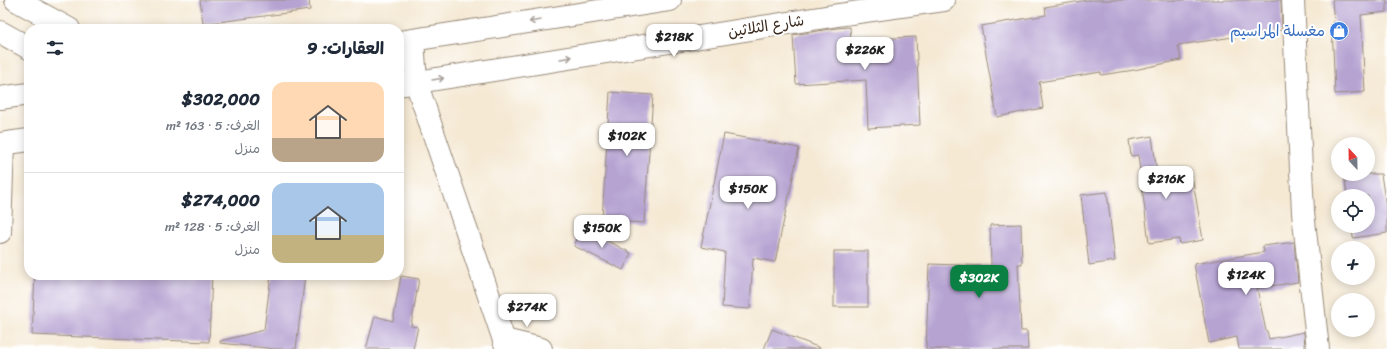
<!DOCTYPE html>
<html lang="ar">
<meta charset="utf-8">
<style>
:root{--surface:#fff;--page:#f2f2f3;--text:#1f2937;--muted:#747a83;--line:#e0e1e3;--accent:#0b8043}
body{margin:0;font-family:Sriracha,"Playpen Sans Arabic",sans-serif;background:var(--page);color:var(--text);direction:rtl;height:100vh;display:flex;flex-direction:column;font-size:15px;white-space:nowrap}
*{box-sizing:border-box;margin:0}
p{font-size:13px;color:var(--muted)}
.icon{flex:none;width:22px;height:22px;fill:none;stroke:currentColor;stroke-width:2;stroke-linecap:round;stroke-linejoin:round}
.map{position:relative;flex:1;overflow:hidden;direction:ltr}
.panel{position:absolute;left:24px;top:24px;width:380px;height:256px;display:flex;flex-direction:column;background:var(--surface);border-radius:16px;box-shadow:0 2px 10px #0003;direction:rtl}
.panel>*{flex:none}
.needle{width:26px;rotate:338deg}
.controls{position:absolute;left:1331px;top:137px;display:grid;gap:8px}
.controls a{display:grid;place-items:center;width:44px;height:44px;border-radius:50%;background:var(--surface);box-shadow:0 2px 10px #0003;font-size:20px}
.price{position:absolute;translate:-50% -34px;padding:0 9px;border-radius:8px;background:#fff;color:#222;font-size:13px;line-height:26px;filter:drop-shadow(0 1px 2px #0008)}
.price::after{content:'';position:absolute;left:50%;top:24px;width:12px;height:9px;margin-left:-6px;background:inherit;clip-path:polygon(0 0,100% 0,50% 100%)}
.price.current{background:var(--accent);color:#fff}
ul{padding:0;list-style:none}
li{display:flex;align-items:center;gap:12px;height:100px;padding:0 20px}
li+li{border-top:1px solid var(--line)}
li span{display:grid;place-items:center;flex:none;width:112px;height:80px;border-radius:12px;color:#555}
li>.icon{margin-inline-start:auto}
span .icon{width:48px;height:48px;fill:#fffc;stroke-width:1}
li b{font-size:17px}
h2{display:flex;justify-content:space-between;align-items:center;height:48px;padding:0 20px;font-size:17px}
.map>svg:first-child{display:block}
</style>
<div class="map">
<svg width="1387" height="349" viewBox="0 0 1387 349">
<rect width="100%" height="100%" fill="#fff"/>
<filter id="ink" filterUnits="userSpaceOnUse"><feTurbulence type="fractalNoise" baseFrequency=".025" numOctaves="2"/><feDisplacementMap in="SourceGraphic" scale="8" xChannelSelector="R" yChannelSelector="G"/><feConvolveMatrix kernelMatrix="1 2 1 2 8 2 1 2 1" color-interpolation-filters="sRGB"/></filter>
<filter id="wash" filterUnits="userSpaceOnUse"><feTurbulence type="fractalNoise" baseFrequency=".012" numOctaves="4" result="noise"/><feDisplacementMap in="SourceGraphic" scale="16" xChannelSelector="R" yChannelSelector="G"/><feGaussianBlur stdDeviation="0.9" result="paint"/><feColorMatrix in="noise" values="0 0 0 0 0 0 0 0 0 0 0 0 0 0 0 0 0 1.4 0 .05"/><feComposite in="paint" operator="in"/></filter>
<g filter="url(#wash)">
<rect width="100%" height="100%" fill="#f5e9d4"/>
<g id="blocks">
<g fill="#b6a3d2">
<path d="M200,0H309L310,10L203,24Z"/>
<path d="M1087,0H1281L1282,30L1178,45L1181,60L1134,70L1101,75V72L1039,82L1043,108L997,117L981,26L1046,15L1045,7Z"/>
<path d="M1332,0H1387V12L1361,15L1365,92L1335,94L1332,24H1334Z"/>
<path d="M850,27L851,40L916,37L920,125L868,128L866,80L796,84L793,35L837,28Z"/>
<path d="M610,92L653,95L644,223L602,220Z"/>
<path d="M724,134L799,148L775,262L753,258L750,309L722,307L725,252L701,247Z"/>
<path d="M1152,136L1158,180L1192,175L1203,240L1180,244L1179,239L1149,243L1138,155L1131,156L1129,140Z"/>
<path d="M1344,174H1381L1387,214V233L1353,238L1352,226H1368V196H1347Z"/>
<path d="M1107,192L1115,261L1089,265L1081,195Z"/>
<path d="M1021,224L1022,264H1018L1021,331H1027L1028,349H926L929,264L991,266L990,225Z"/>
<path d="M582,228L631,253L623,270L574,246Z"/>
<path d="M1294,242L1298,282L1257,288L1266,331H1267L1269,339L1304,332L1305,349H1239L1237,337L1209,343L1194,264L1264,252L1263,246Z"/>
<rect x="834" y="251" width="34" height="56"/>
<path d="M35,275H212L209,342L32,335Z"/>
<path d="M271,275H305L296,349H275L220,343V341L264,330Z"/>
<path d="M401,276L419,279L411,326L418,327L413,349H366L375,316L393,321Z"/>
<path d="M772,329L820,348V349H764Z"/>
</g>
</g>
</g>
<g filter="url(#ink)">
<use href="#blocks" fill-opacity="0" stroke="#988a79" stroke-width="1"/>
<g fill="none" stroke-linecap="round" stroke-linejoin="round">
<defs>
<g id="minor">
<path d="M16,0L69,29"/>
<path d="M1293,0L1303,212L1318,349"/>
<path d="M0,32L29,48"/>
<path d="M413,40L416,82L507,349"/>
<path d="M399,42L670,0"/>
<path d="M399,85L838,15L944,0"/>
<path d="M0,98L29,94"/>
<path d="M0,144L29,140"/>
<path d="M0,232L3,144"/>
<path d="M504,340L541,349"/>
</g>
</defs>
<use href="#minor" stroke="#988a79" stroke-width="24"/>
<use href="#minor" stroke="#fff" stroke-width="22"/>
</g>
<defs><path id="oneway-shaft" d="M-6 0H5M1.5-3L5.5 0L1.5 3" fill="none" stroke-width="1.6" stroke-linecap="round" stroke-linejoin="round"/></defs>
<g stroke="#a79f9a">
<use href="#oneway-shaft" transform="translate(535 21) rotate(171)"/>
<use href="#oneway-shaft" transform="translate(566 58) rotate(-9)"/>
<use href="#oneway-shaft" transform="translate(438 79) rotate(-9)"/>
</g>
</g>
<defs>
<symbol id="shop-disc" viewBox="-11 -11 22 22"><circle r="9.5" fill="#3f7fe0" stroke="#fff"/><path d="M-5-2.5h2.3a2.7 3.5 0 0 1 5.4 0H5L5.5 6h-11ZM-1.5-2.5h3a1.5 2.3 0 0 0-3 0Z" fill="#fff"/></symbol>
</defs>
<g fill-rule="evenodd">
<use href="#shop-disc" x="1328" y="20" width="22" height="22"/>
</g>
<g text-anchor="middle" stroke-width="4" stroke-linejoin="round" paint-order="stroke">
<g font-size="15" fill="#3b2a1e" stroke="#fff">
<text transform="translate(766 26) rotate(-9)" y="5">شارع الثلاثين</text>
</g>
<g font-size="15" fill="#366cbe" stroke="#fff" text-anchor="end">
<text x="1325" y="36">مغسلة المراسيم</text>
</g>
</g>
</svg>
<div class="controls">
<a><svg class="needle" viewBox="-14 -14 28 28"><path d="M0-13l5 13h-10z" fill="#e53935"/><path d="M0 13l5-13h-10z" fill="#747a83"/></svg></a>
<a><svg class="icon" aria-label="locate" viewBox="0 0 24 24"><circle cx="12" cy="12" r="6"/><path d="M12 2v4M12 18v4M2 12h4M18 12h4"/></svg></a>
<a>+</a>
<a>−</a>
</div>
<b class="price" style="left:674px;top:58px">$218K</b>
<b class="price" style="left:865px;top:71px">$226K</b>
<b class="price" style="left:627px;top:157px">$102K</b>
<b class="price" style="left:1166px;top:200px">$216K</b>
<b class="price" style="left:748px;top:210px">$150K</b>
<b class="price" style="left:602px;top:249px">$150K</b>
<b class="price" style="left:1246px;top:296px">$124K</b>
<b class="price current" style="left:979px;top:299px">$302K</b>
<b class="price" style="left:527px;top:328px">$274K</b>
<section class="panel">
<h2>العقارات: 9<svg class="icon" aria-label="filters" viewBox="0 0 24 24"><path d="M4 7h16M4 17h16"/><circle cx="9" cy="7" r="2"/><circle cx="15" cy="17" r="2"/></svg></h2>
<ul>
<li><span style="background:linear-gradient(#ffd9b3 70%,#b9a48a 0)"><svg class="icon" aria-label="home" viewBox="0 0 24 24"><path d="M3 11l9-7 9 7M6 9v11h12V9"/></svg></span><div><b>$302,000</b><p>الغرف: 5 · 163 m²</p><p>منزل</p></div></li>
<li><span style="background:linear-gradient(#a9c7e8 65%,#c2b280 0)"><svg class="icon" aria-label="home" viewBox="0 0 24 24"><path d="M3 11l9-7 9 7M6 9v11h12V9"/></svg></span><div><b>$274,000</b><p>الغرف: 5 · 128 m²</p><p>منزل</p></div></li>
</ul>
</section>
</div>
